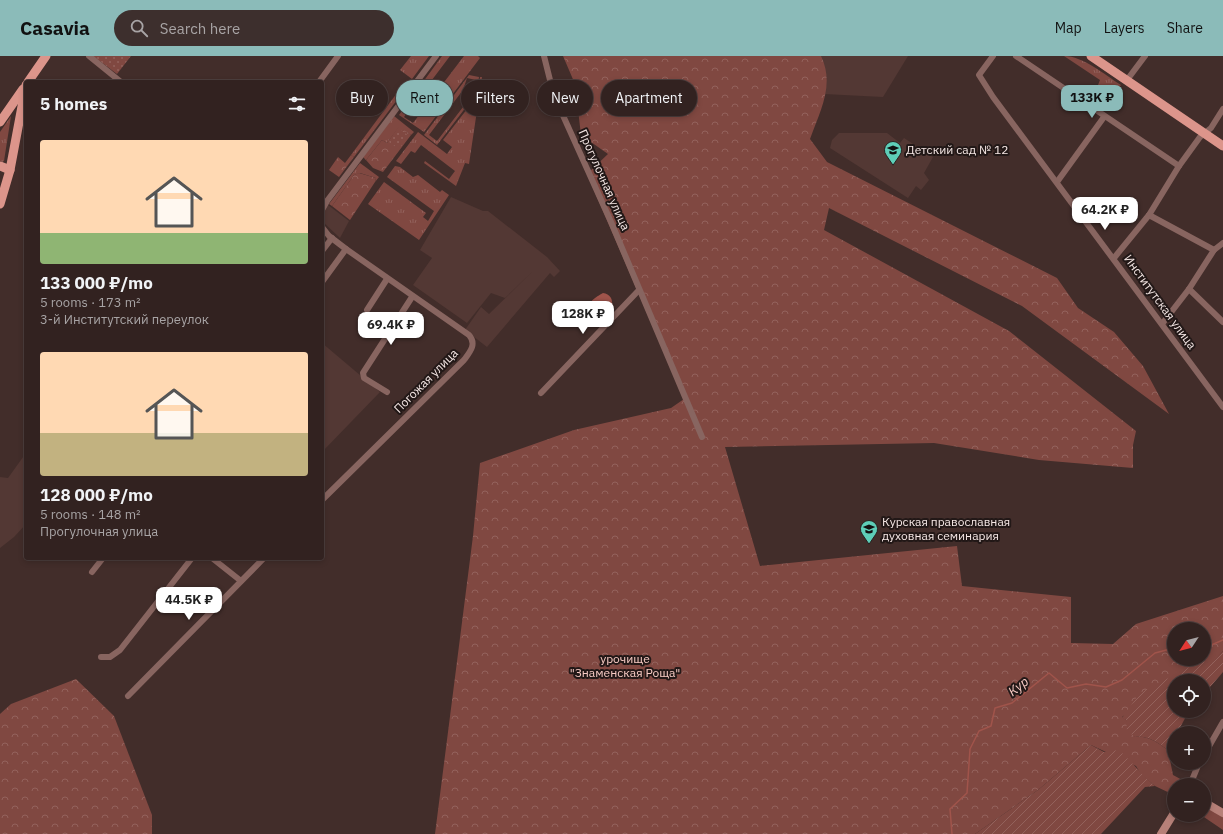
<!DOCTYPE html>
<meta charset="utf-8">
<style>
:root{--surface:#322220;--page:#3d2f2d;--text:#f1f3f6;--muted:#a8a4a5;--line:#4d3f3e;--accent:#8bbbb9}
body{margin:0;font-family:"IBM Plex Sans",sans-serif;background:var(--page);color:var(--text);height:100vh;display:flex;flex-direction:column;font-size:15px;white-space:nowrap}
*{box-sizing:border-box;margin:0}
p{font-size:13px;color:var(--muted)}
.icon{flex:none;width:22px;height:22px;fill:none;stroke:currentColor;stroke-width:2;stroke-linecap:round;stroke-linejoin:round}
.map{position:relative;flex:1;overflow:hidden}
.drawer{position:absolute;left:24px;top:24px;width:300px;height:480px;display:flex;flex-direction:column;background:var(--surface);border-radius:4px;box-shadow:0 2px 6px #0003,0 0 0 1px var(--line)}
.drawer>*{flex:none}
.hud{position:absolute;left:336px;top:24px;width:380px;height:36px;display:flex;gap:8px}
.needle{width:26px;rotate:234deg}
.controls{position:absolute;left:1167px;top:566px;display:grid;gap:8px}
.controls a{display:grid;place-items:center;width:44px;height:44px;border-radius:50%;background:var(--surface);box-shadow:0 2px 6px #0003,0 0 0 1px var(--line);font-size:20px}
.price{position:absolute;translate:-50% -34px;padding:0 9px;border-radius:8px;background:#fff;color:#222;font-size:13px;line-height:26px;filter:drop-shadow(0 1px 2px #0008)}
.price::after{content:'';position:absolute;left:50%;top:24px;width:12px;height:9px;margin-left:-6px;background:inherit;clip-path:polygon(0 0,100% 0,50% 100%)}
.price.on{background:var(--accent);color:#111}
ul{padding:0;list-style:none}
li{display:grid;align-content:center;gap:8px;height:212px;padding:0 16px}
li span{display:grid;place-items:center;height:124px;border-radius:4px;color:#555}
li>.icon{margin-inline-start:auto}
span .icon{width:72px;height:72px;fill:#fffc;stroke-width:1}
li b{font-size:17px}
h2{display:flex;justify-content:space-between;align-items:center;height:48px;padding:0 16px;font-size:17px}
.tag{padding:0 14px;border-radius:18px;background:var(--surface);box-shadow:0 2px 6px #0003,0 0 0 1px var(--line);font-size:14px;line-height:36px}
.tag.on{background:var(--accent);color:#111}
header{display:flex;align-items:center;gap:24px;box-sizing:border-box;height:56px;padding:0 20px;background:var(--accent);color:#111}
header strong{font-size:19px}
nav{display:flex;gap:22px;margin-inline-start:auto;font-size:14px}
.search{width:280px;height:36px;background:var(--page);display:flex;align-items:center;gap:10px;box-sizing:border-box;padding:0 14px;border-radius:22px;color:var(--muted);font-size:15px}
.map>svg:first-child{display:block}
</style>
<header>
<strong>Casavia</strong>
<div class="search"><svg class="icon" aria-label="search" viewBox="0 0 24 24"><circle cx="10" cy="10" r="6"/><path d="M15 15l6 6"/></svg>Search here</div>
<nav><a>Map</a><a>Layers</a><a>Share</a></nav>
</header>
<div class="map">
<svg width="1223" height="778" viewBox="0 0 1223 778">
<defs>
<pattern id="grass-tufts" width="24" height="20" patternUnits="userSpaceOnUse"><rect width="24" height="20" fill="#804841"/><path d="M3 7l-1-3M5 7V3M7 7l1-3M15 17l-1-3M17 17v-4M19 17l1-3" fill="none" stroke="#93625c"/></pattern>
<pattern id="forest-crowns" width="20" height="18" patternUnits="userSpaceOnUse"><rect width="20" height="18" fill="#804841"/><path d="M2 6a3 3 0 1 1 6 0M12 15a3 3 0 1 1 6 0" fill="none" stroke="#93625c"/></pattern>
<pattern id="park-dots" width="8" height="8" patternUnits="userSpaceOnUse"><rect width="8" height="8" fill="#804841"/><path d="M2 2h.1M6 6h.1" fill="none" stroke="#93625c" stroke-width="1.8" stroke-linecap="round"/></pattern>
<pattern id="garden-furrows" width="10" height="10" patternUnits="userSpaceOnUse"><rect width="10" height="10" fill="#804841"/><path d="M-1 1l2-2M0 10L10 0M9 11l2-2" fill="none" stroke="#93625c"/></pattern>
</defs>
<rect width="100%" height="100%" fill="#422d2a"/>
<g fill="#533834">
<path d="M818,0H908L883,41L824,38Z"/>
<path d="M839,77H887L900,87L904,82L933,101L924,117L929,124L921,134L916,130L908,142L830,92L832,84Z"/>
<path d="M451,141L483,155H488L547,201L560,215L554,221L550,217L487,291L465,274L481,251L489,258L533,215L505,242L491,237L467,267L413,229L432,202L420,194Z"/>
<path d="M328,149L349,165L340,182L323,166L322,161Z"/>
<path d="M322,287L380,336L322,396Z"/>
<path d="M26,397V468L14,481L0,492V421L8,422Z"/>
</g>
<g fill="url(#grass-tufts)" fill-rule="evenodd">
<path d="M411,0H429L412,23L400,14Z"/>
<path d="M442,0H450L404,61L413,67L464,0H478L480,2L424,76L399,59Z"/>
<path d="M1064,0C1083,0 1105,19 1121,29L1113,40L1098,29L1100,24Z"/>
<path d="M469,19L479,21L476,38L437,89L424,79ZM467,22L476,24L473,38L437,85L429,79L463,34Z"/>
<path d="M480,21H482L469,108L465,107L456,130L424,107L425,105L449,123L455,115L421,89L415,97L411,95L401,108L396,105L418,76L447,98L452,91L443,84L478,39Z"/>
<path d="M397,37L400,40L354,101L351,99Z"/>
<path d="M11,60L4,105L2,106L0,105V76Z"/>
<path d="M394,60L414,76L411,79L399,71L387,87L382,84L366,104L363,101Z"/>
<path d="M360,107L379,121L375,126L376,122L360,117L354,119L332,150L329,148Z"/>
<path d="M395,110L400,111L413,121L418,119L440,136L442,134L449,139L419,184L368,148L384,126L426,157L423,161L428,165L434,155L387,121Z"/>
<path d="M1204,749L1223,760V774L1201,759H1204Z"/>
</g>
<g fill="url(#forest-crowns)" fill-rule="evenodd">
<path d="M563,0H821C835,29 820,55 810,83L827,106L1057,222L1078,252L1114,276L1143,310L1169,358L1022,250L829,152L824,174L1009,275L1136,375L1133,389V412L1039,404L934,387L725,391L760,510L957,490L962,530L1071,541V587L1113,588L1136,568L1223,540V595L1212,608L1201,605L1122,661L1126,664L1135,681C1148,679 1158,687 1168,694L1173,719L1184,725L1183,729H1174V739L1155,730L1141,718L1136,710L1091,689L1038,734L975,778H435L473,480L480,407L574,374L671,352L684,343L587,118L608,98L581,79L575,28ZM1174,573H1204V603H1174Z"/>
<path d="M399,70L411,79L383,116L373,112L366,104L382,84L387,87Z"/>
<path d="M351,99L354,101L339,121L329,114L338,101L345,107Z"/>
<path d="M359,117L376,122L375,126L350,164L332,150L354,119Z"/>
<path d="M76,623L114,660L152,759V778H0V658L11,648Z"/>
</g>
<g fill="url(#park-dots)">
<path d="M93,0H131L117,18Z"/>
<path d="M399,73L409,80L399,93L389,86Z"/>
</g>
<g fill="url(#garden-furrows)">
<path d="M1223,595V616L1204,638V625H1174V655H1189L1177,677H1174V683L1168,694C1158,687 1148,679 1135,681L1127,675L1126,664L1122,662L1140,637L1201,605L1212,607Z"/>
<path d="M1091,689L1104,696L1119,694C1132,706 1142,719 1155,730L1145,731L1101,778H975L1038,734Z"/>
</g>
<path fill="#a0544b" d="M603,237C610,238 613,243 612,250L601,260H596L590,256C586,246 596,241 603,237Z"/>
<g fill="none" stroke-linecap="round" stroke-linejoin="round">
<g stroke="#a0544b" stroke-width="1.5">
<path d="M1204,590H1209L1223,584"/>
<path d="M952,778L950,753L967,737L970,693L979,675L991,670L995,652L1012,647L1049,617L1067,632L1086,628L1106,631L1122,624L1155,597L1174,592"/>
</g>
<g stroke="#886560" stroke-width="6">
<path d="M89,0L121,26"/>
<path d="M544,0L553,36L561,55L611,166L702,381"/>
<path d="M993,0L979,19L993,41L1223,351"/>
<path d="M1016,0L1179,110"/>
<path d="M1127,24L1145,0"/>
<path d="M319,26L338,0"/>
<path d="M1057,126L1104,61"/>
<path d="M322,154L327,145L436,0"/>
<path d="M1149,159L1214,194"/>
<path d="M322,171L329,180L346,193L469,279C477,288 470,296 464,304L322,444"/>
<path d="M322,195L332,182"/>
<path d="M1114,202L1149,159L1179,110L1200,81L1211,72L1223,53"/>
<path d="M322,226L346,193"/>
<path d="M1189,233L1223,266"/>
<path d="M367,254L387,223"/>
<path d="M1162,268L1189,233L1214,194L1223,187"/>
<path d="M387,336L364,322L363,317L412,241"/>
<path d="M541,337L639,234"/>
<path d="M212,502L241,525"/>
<path d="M92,516L103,502"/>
<path d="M101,601H110L120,594L192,502"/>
<path d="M128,640L264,502"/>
<path d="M1204,699L1223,666"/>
<path d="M1190,729L1199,707"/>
</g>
<g stroke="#b78078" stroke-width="8">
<path d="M1204,746L1223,757"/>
<path d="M1161,778L1174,757"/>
</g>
<g stroke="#dc958b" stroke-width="9">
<path d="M1091,0L1223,90"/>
<path d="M28,26L46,0"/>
<path d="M0,66L23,33"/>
<path d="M0,110L10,114"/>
<path d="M0,148L10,114L26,29"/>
</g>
</g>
<defs>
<symbol id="school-pin" viewBox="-11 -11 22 30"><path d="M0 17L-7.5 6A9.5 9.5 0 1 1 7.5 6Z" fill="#5eceb8" stroke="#221817"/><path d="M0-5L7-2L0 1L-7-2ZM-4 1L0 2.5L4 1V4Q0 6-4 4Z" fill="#111"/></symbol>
<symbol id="university-pin" viewBox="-11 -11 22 30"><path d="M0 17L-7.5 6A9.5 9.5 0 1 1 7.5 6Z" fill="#5eceb8" stroke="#221817"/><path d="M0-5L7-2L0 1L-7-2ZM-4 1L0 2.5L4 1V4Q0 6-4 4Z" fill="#111"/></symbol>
</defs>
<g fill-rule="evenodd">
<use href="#school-pin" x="883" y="84" width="20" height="27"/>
<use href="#university-pin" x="859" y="463" width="20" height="27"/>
</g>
<g text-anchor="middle" stroke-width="4" stroke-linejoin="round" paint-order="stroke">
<g font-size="12" fill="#f6e8e6" stroke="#221817" text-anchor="start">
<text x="906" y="98">Детский сад № 12</text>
<text x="882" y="470">Курская православная<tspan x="882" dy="14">духовная семинария</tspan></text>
</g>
<g font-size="12" fill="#f6e8e6" stroke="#221817">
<text transform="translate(604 124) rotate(66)" y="4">Прогулочная улица</text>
<text transform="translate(1160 246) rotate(54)" y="4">Институтская улица</text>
<text transform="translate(426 325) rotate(-45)" y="4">Погожая улица</text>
</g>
<g font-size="12" fill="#f8cbc4" stroke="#221817">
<text x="625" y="607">урочище<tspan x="625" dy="14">"Знаменская Роща"</tspan></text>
</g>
<g font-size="13" font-style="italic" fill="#fbcdc6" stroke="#221817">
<text transform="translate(1018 630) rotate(-38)" y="5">Кур</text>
</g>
</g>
</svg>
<div class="controls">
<a><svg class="needle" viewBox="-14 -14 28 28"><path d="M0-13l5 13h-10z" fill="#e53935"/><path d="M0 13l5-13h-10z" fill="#a8a4a5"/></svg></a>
<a><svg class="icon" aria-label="locate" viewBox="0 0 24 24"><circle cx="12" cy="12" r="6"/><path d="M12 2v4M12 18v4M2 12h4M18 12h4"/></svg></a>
<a>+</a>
<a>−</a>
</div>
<b class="price on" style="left:1092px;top:63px">133K ₽</b>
<b class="price" style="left:1105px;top:175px">64.2K ₽</b>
<b class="price" style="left:583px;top:279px">128K ₽</b>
<b class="price" style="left:391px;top:290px">69.4K ₽</b>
<b class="price" style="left:189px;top:565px">44.5K ₽</b>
<div class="hud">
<a class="tag">Buy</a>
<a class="tag on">Rent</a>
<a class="tag">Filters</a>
<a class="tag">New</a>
<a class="tag">Apartment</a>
</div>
<section class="drawer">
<h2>5 homes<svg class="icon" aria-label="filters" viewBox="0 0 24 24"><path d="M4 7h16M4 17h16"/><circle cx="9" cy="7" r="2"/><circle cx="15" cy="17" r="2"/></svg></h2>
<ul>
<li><span style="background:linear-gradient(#ffd9b3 75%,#8fb573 0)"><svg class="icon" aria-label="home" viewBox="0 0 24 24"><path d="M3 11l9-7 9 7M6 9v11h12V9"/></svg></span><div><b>133 000 ₽/mo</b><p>5 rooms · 173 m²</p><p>3-й Институтский переулок</p></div></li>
<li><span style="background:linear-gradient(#ffd9b3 65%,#c2b280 0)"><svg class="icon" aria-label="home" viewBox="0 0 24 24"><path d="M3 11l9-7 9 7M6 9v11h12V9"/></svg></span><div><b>128 000 ₽/mo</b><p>5 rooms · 148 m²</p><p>Прогулочная улица</p></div></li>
</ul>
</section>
</div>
